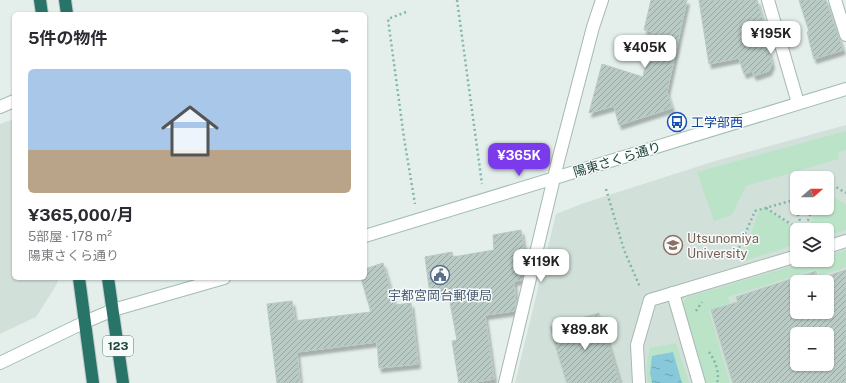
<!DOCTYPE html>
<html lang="ja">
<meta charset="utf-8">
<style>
:root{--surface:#fff;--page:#f2f2f3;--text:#2b2b33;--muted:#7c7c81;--accent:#7c3aed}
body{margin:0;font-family:"Public Sans","Noto Sans JP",sans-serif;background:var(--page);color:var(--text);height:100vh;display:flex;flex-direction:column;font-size:15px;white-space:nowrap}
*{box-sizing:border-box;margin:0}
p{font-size:13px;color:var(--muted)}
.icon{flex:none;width:22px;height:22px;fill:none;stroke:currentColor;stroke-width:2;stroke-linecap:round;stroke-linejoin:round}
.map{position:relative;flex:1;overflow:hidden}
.drawer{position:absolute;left:12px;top:12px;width:355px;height:268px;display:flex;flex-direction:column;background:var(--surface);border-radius:6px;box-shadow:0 1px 3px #0004}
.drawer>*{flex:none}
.needle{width:26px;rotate:70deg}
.tools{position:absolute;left:790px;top:171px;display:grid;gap:8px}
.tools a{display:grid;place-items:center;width:44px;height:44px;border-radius:6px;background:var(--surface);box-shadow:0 1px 3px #0004;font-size:20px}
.price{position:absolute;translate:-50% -34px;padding:0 9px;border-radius:8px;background:#fff;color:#222;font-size:13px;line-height:26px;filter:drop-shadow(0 1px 2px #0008)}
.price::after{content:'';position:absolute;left:50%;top:24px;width:12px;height:9px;margin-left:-6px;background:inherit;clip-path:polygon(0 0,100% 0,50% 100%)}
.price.selected{background:var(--accent);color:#fff}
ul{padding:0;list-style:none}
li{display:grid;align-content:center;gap:8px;height:212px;padding:0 16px}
li span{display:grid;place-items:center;height:124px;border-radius:6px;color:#555}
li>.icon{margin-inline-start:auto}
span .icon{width:72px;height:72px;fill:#fffc;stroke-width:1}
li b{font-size:17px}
h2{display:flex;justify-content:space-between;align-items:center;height:48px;padding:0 16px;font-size:17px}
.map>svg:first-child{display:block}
</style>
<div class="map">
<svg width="846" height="383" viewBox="0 0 846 383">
<defs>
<pattern id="water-ripples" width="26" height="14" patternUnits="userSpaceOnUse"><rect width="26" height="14" fill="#87c9da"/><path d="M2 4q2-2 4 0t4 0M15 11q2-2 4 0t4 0" fill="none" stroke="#6ea5b2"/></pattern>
<pattern id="building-hatch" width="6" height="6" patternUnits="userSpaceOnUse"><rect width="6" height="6" fill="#b9cbc4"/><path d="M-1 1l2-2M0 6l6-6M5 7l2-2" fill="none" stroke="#96a6a0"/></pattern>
<filter id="shadow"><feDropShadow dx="2.5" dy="4.5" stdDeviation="1" flood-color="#0004"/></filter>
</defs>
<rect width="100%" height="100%" fill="#e4efeb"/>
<g fill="#d2e0da" fill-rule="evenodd">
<path d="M14,119V278L58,279L57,284L36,317L0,334V124Z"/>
<path d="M846,125V383H515L556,214L584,203L715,161ZM797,178H827V208H797ZM797,230H827V260H797ZM797,282H827V312H797ZM797,334H827V364H797Z"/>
</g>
<g fill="#bbe3c8">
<path d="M846,131V150L838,152L839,159L746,186L732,215L714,221L697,172Z"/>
<path d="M831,195L846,205V230L827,236V230H807L817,208H827V197Z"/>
<path d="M766,208L797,230V244L741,262L759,210Z"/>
<path d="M846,250V267L820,276L817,269L728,297L730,303L709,311L730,383H705L681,305L687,297L813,260H827V256Z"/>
<path d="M676,343L689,383H648C645,371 647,360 650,348Z"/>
</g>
<path fill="url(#water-ripples)" d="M673,352L682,383H652L650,373L652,356Z"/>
<g fill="url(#building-hatch)" stroke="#b6cac3" fill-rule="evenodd" filter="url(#shadow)">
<path d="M651,0H687L667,92L672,108L619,125L614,106L589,113L602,64L643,77L652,31L644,30Z"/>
<path d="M699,0H757L768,38L766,39L772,64L769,71L754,76L752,71L744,74L739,58L709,64Z"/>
<path d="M799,0H826L843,50L814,59L807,32L809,31Z"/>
<path d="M521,230L526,261L522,280L514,281L516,306L514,311L485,315L494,379L470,383H459L452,341L457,340L448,292L430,294L425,257L452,252L453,257L494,250L493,235Z"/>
<path d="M383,263L395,305L411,303L418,364L379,368L377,342L297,352L300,383H277L267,304L292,301L295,321L371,312L361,278H365V269Z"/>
<path d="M846,270V383H733L711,310L738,302L736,297L816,271L818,279ZM797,282H827V312H797ZM797,334H827V364H797Z"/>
<path d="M599,313L620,383H567L550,327Z"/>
</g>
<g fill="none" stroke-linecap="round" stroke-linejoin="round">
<defs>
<g id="lane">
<path d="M827,247L846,241"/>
<path d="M639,383L637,345L650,300L797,256"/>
</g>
<g id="street">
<path d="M768,0L798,103"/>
<path d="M835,0L846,35"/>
<path d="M0,107L14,101"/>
<path d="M673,293L699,383"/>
<path d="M505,383L558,161L593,27L602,0"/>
</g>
<g id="secondary">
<path d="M365,236L846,89"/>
<path d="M0,363L85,322L113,310L224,278"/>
</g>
<g id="highway">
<path d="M40,0L42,14"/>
<path d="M65,0L67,14"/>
<path d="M79,278L93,383"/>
<path d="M108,278L123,383"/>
</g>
</defs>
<use href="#lane" stroke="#a6b8b3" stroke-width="14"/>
<use href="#street" stroke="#a6b8b3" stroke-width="14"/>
<use href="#secondary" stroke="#a1bdb5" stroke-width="14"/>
<use href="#highway" stroke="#c1cbc9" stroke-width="14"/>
<g stroke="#81b7a9" stroke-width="2.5" stroke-dasharray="2 3" stroke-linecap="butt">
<path d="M457,0L482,184"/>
<path d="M406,12L388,19L404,138L415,204"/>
<path d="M606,189L624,250L640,287"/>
<path d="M827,190L836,187L846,193"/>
<path d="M793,200L803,230"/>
<path d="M766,208L800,230"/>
<path d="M804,230L813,208"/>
<path d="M735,257L755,211L797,199"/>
<path d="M696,311L702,302"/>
<path d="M709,352C715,360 720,373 717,383"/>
</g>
<use href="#lane" stroke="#fff" stroke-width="12"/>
<use href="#street" stroke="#fff" stroke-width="12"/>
<use href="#secondary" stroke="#fff" stroke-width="12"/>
<use href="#highway" stroke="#297469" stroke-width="12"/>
</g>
<defs>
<symbol id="bus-ring" viewBox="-11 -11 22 22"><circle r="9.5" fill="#f6fbf9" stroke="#1a4fb4" stroke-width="1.5"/><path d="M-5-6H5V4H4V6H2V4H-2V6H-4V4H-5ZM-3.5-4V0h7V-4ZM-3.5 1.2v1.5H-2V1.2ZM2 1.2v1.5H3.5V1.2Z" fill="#1a4fb4"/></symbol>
<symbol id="university-ring" viewBox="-11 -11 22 22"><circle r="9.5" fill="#f6fbf9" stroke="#8d6e63" stroke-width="1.5"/><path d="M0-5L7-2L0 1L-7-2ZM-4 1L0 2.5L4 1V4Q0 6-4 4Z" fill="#8d6e63"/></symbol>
<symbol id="civic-ring" viewBox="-11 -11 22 22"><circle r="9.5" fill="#f6fbf9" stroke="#5c6f8a" stroke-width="1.5"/><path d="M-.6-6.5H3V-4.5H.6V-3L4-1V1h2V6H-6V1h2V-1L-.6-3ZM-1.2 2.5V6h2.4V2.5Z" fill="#5c6f8a"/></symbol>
</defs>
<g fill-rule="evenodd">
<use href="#bus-ring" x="666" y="111" width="22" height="22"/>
<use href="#university-ring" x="662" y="234" width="22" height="22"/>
<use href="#civic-ring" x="429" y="264" width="22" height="22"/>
</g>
<g text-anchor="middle" stroke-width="3" stroke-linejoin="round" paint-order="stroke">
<rect fill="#f6fbf9" stroke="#617b75" stroke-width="1" x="103" y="336" width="30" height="20" rx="3"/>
<g font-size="12" font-weight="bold" fill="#21443d">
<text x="118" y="350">123</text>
</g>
<g font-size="13" fill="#164399" stroke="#f6fbf9" text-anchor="start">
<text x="691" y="127">工学部西</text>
</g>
<g font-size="13" fill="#21443d" stroke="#f6fbf9">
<text transform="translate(617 159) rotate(-17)" y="5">陽東さくら通り</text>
</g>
<g font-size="13" fill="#785e54" stroke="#f6fbf9" text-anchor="start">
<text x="687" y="243">Utsunomiya<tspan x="687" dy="15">University</tspan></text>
</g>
<g font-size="13" fill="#4e5e75" stroke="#f6fbf9">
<text x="440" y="300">宇都宮岡台郵便局</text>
</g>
</g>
</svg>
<div class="tools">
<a><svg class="needle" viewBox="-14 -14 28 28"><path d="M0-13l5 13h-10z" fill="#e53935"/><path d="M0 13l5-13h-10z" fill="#7c7c81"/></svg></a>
<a><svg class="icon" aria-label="layers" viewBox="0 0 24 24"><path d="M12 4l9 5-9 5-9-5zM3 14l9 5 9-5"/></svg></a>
<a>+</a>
<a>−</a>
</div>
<b class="price" style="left:771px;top:55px">¥195K</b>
<b class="price" style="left:645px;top:69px">¥405K</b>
<b class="price selected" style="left:519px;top:177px">¥365K</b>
<b class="price" style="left:541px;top:283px">¥119K</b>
<b class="price" style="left:585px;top:351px">¥89.8K</b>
<section class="drawer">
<h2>5件の物件<svg class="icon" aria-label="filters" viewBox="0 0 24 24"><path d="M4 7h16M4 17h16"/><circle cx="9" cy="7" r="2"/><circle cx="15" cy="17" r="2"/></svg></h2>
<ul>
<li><span style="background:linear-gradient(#a9c7e8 65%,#b9a48a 0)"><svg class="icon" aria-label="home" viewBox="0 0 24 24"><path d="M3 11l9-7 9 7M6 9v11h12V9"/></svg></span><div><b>¥365,000/月</b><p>5部屋 · 178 m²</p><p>陽東さくら通り</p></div></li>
</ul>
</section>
</div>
